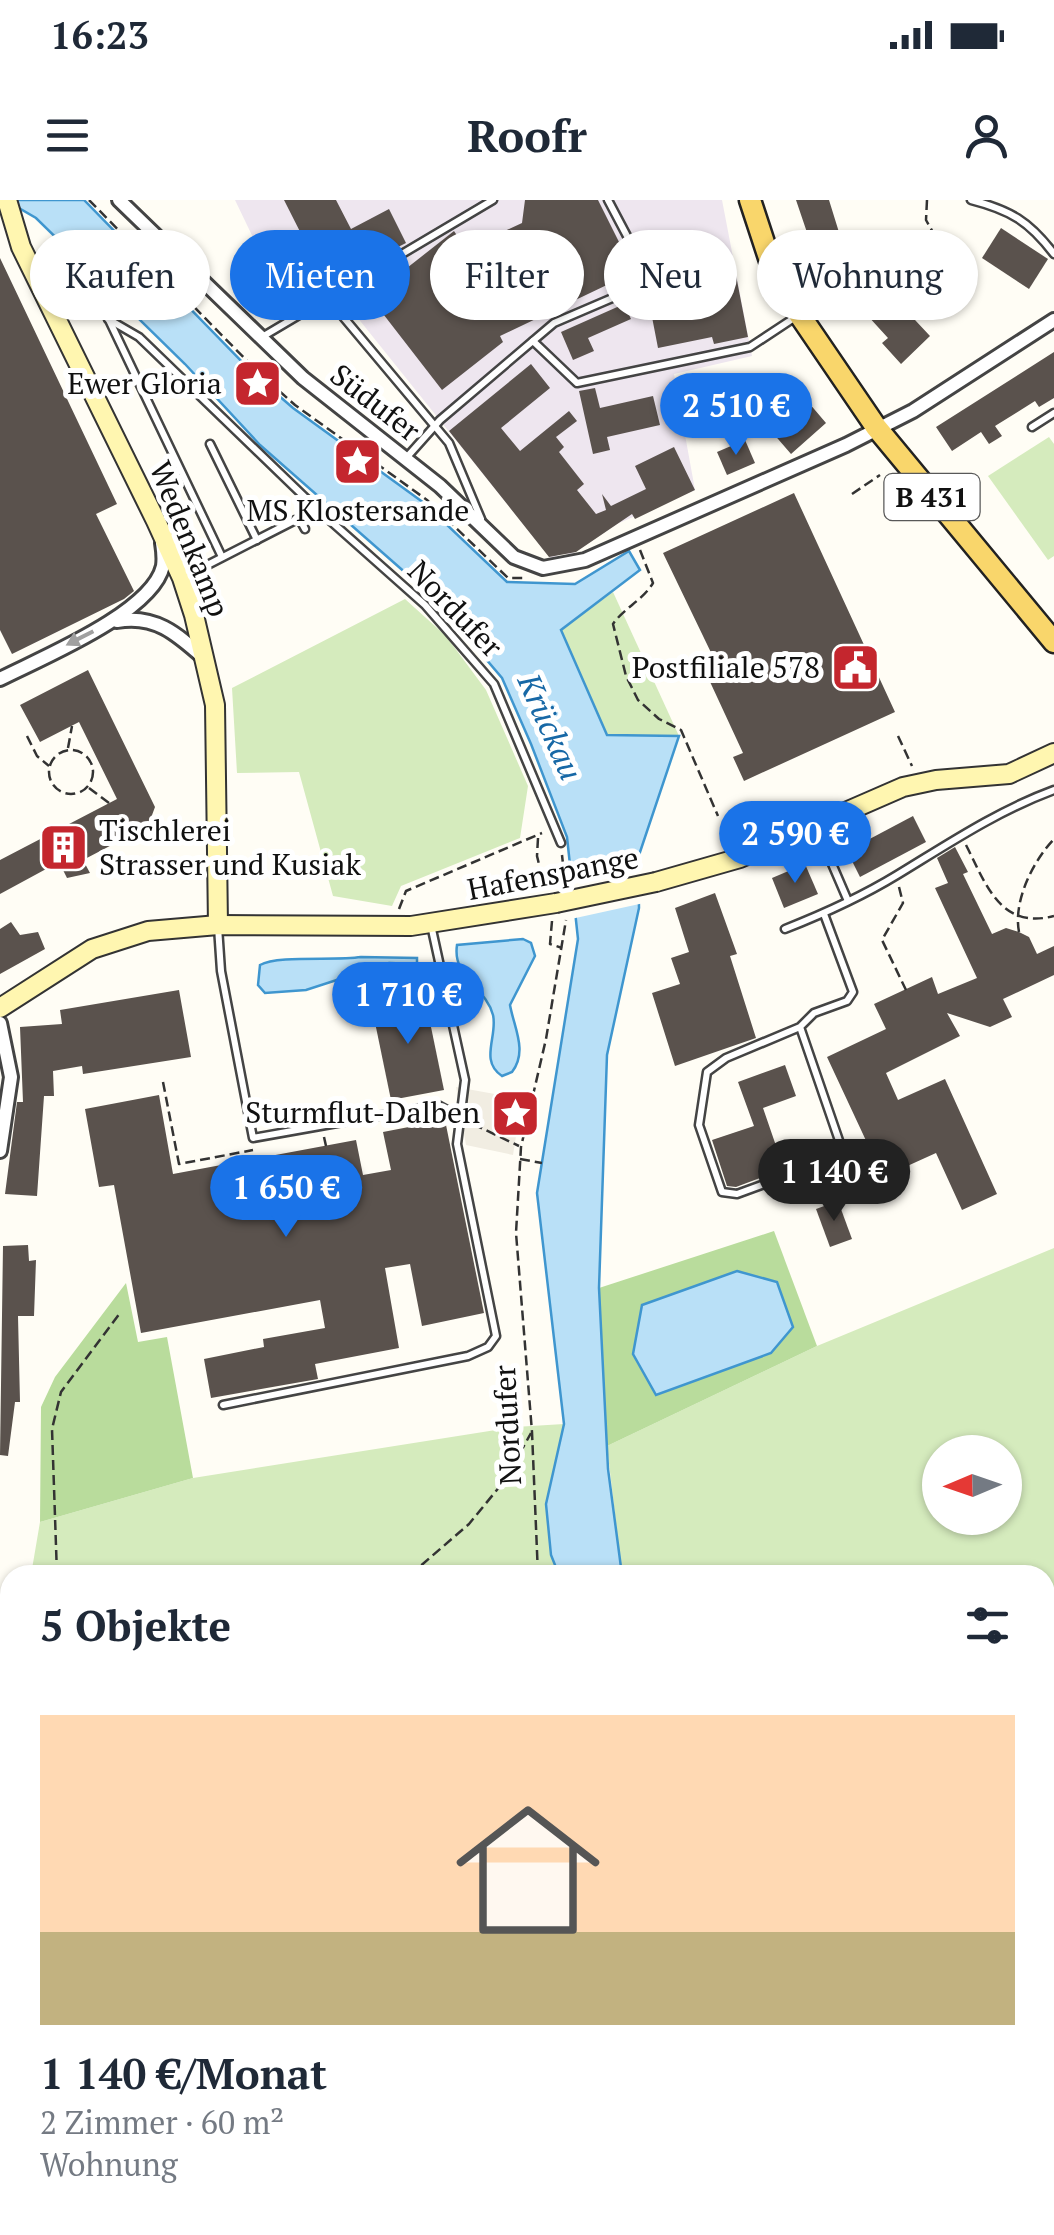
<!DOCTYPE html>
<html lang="de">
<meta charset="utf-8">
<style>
:root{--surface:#fff;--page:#f6f6f7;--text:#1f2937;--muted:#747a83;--line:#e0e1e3;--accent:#1a73e8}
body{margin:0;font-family:"PT Serif",serif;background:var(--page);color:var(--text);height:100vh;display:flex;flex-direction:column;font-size:38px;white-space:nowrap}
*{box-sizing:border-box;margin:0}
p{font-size:32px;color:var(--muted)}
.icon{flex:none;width:55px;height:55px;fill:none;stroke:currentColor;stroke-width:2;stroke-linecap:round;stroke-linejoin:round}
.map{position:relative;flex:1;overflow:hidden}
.panel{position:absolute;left:0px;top:1365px;width:1055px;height:670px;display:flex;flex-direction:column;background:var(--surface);border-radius:30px 30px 0 0;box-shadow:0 2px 8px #0004}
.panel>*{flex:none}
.guide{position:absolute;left:30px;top:30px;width:995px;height:90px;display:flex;gap:20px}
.needle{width:65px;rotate:268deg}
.fabs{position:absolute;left:922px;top:1235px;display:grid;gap:20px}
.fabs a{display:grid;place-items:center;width:100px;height:100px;border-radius:50%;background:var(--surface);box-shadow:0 2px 8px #0004;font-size:50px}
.price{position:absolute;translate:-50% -85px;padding:0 22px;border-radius:35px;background:var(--accent);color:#fff;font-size:32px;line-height:65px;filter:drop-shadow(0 2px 5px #0008)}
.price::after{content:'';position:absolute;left:50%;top:60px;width:30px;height:22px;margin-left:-15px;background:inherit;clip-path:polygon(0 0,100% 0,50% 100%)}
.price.active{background:#222;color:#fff}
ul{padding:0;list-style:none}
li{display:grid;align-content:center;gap:20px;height:530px;padding:0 40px}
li+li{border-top:2px solid var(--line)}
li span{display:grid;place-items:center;height:310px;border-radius:0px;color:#555}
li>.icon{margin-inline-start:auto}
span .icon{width:180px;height:180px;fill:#fffc;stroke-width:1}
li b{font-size:42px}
h2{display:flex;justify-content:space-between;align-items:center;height:120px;padding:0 40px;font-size:42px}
.chip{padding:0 35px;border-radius:45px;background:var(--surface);box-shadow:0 2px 8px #0004;font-size:35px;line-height:90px}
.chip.active{background:var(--accent);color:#fff}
.status{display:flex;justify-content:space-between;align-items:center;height:70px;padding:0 50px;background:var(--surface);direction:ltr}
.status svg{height:28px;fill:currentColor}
header{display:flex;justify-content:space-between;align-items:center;height:130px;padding:0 40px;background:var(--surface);font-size:45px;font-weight:800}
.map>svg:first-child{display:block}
</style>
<div class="status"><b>16:23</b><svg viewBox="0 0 49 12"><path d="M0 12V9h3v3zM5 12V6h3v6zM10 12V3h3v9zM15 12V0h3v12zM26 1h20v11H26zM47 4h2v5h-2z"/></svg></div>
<header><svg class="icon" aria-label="menu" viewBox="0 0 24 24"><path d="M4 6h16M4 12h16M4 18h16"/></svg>Roofr<svg class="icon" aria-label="person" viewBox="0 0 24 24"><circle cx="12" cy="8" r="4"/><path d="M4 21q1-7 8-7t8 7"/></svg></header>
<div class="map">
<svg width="1054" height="2035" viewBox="0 0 1054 2035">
<rect width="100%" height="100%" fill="#fffdf5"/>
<path fill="#eee6ef" d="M235,0H722L752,156L674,174L695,290L617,324L572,354H559L552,360L349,107L334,79L285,104Z"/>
<g fill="#d5ebbd" fill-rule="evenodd">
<path d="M1049,237L1054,244V356L1048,360L988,276Z"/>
<path d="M613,392L679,536H607L561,430Z"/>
<path d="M405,399L446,436L486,490L528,586L520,638L401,686L392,706L333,696L299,572L237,573L232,488Z"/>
<path d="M1054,1048V1600L1045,1609V1375H622L607,1246L817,1146ZM940,1252H1005V1318H940Z"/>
<path d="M564,1224C552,1278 538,1321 559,1375H31L40,1322L193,1278L515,1227Z"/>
<path d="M10,1547V2025H838L840,2035H0V1559Z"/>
<path d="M1054,1859V2035H877L872,2025H1045V1867Z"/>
</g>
<g fill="#b9dc9c">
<path d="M774,1031L817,1146L607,1246L599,1088Z"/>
<path d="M126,1083L138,1142L167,1137L193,1278L40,1322L41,1207L55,1177Z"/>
</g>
<path fill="#f1ede2" d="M456,887L522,899L513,955L466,945Z"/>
<g fill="#b9e0f7" stroke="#3f96cf" stroke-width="2.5">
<path d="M5,0H84L255,175L293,208L424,303L507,382L575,384L629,351L640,370L561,430L607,535L679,536L638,658L639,708L607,855L599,1088L608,1269L622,1375H559L551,1355L546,1304L564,1224L537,993L578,739L567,637L531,544L502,478L433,397L260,245L185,164L36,18Z"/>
<path d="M523,739L531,743L535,756L510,805C514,828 528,851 512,872L502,876C479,861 498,836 493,815C486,787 452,778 457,745Z"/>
<path d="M361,757L417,758V764L389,763L306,790L265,793L258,785L260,765C278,755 335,761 361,757Z"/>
<path d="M737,1071L777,1082L793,1127L771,1153L656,1195L633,1154L642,1105Z"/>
</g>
<path fill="#fffdf5" d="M643,666L644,703L571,719L567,682Z"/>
<g fill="#5a524d">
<path d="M284,0H336L351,29L389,9L406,43L326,83Z"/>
<path d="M525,0H598L634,72L500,136L503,142L442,190L370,97L454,31L466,49L522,23Z"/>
<path d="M796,0H829L842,42L930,136L901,164L882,143L888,138L816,59Z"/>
<path d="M1001,28L1048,59L1029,89L982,58Z"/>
<path d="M0,58L117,304L96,314L134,391L124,399L12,454L0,430Z"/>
<path d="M733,60L748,137L714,144L712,137L658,148L652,117L707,107L704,90L716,88L711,64Z"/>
<path d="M624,104L631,119L588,138L594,151L573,160L561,132Z"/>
<path d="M1054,152V198L1039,207L1035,201L995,226L1002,236L989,244L981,232L952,251L936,227Z"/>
<path d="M531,164L550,188L501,228L520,251L569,211L577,221L556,237L564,247L559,252L584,284L577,290L596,314L606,310L602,294L611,306L646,289L635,266L674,247L695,290L635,319L632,314L576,352L549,357L449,231Z"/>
<path d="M595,188L600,208L653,196L660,225L607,237L610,250L593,254L579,191Z"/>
<path d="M776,194L788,209L803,196L826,223L791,254L772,232L779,226L762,206Z"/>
<path d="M745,240L755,263L727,275L717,252Z"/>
<path d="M794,293L895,512L744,581L733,557L743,553L705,471L717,465L663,353Z"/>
<path d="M88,470L155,607L148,626L83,660L90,673L67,678L59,662L0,694V660L117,599L79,522L40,542L20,505Z"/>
<path d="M913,616L926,642L860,677L847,651Z"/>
<path d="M955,647L968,672L963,674L992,734L1006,728L1019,732L1029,737L1037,754L1054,746V775L1003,799L1012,817L990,827L947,813L960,836L886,873L898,900L945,879L997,994L962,1010L936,953L883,977L827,857L886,829L874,804L932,777L938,794L977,778L935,688L948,683L937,658Z"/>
<path d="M805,664L818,694L784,708L772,678Z"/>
<path d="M715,693L737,754L730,756L756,838L675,866L652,793L680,784L671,758L689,752L675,708Z"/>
<path d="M11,722L20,735L38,732L45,749L0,774V729Z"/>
<path d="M179,790L191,857L83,874L82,866L53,871L54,896H44L37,996L5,994L17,902H23L20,827L62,824L60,810Z"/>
<path d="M424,793L444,890L391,900L371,803Z"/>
<path d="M785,865L796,896L763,908L784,969L736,987L727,986L712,940L754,926L738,882Z"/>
<path d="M159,895L173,974L356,940L363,975L391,970L383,932L445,920L484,1113L422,1126L410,1064L385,1068L399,1148L315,1164L318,1179L211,1198L204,1159L264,1147L263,1139L325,1128L320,1100L141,1133L114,985L99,987L85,909Z"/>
<path d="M838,1001L852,1039L830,1047L816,1009Z"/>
<path d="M28,1045L29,1061L36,1060L34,1116H18L20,1202H15L8,1256L0,1255L3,1046Z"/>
</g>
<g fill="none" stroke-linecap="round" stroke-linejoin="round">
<defs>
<g id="lane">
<path d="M971,0C1010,10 1029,21 1054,54"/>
<path d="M329,100L449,243L481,319"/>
<path d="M108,119L139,137L317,309L425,405L494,484L561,643"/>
<path d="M109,120L222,357"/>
<path d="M262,137L493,0"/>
<path d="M533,141L577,183L750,147L797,116"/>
<path d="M1032,227L1054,213"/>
<path d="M210,244L257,340"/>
<path d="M407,257L440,220L554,123L638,87L646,72L608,0"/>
<path d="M299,318L305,329"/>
<path d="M184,377L317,309"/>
<path d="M817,629L848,701"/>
<path d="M218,727L221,771L253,938L438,905L462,918"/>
<path d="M785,729C823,714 861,697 897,675C948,644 997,611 1054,590"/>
<path d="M800,827L726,858L707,872L699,925L722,992L737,994L844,955L800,827L814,813L847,801L853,792L824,714"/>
<path d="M223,1205L468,1156L488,1147L496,1136L457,944L465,880L431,725"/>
</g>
<g id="street">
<path d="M119,0L303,178L440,286L514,357L543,368L585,360L846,245L913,211L1054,120"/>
<path d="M117,421C155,414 177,434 204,458"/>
<path d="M0,479C41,458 152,413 163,366C164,359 163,349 162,343"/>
<path d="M0,823L11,877L0,951"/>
</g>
<g id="secondary">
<path d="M7,0L21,47L156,321L182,378L194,415L215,505L218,725"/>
<path d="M656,682L740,658L903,587L936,580L1009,574L1054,553"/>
<path d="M0,808L92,749L148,731L218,725L411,726L556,703"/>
</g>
<path id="primary" d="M750,0L772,67L799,114L876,227L1054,442"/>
</defs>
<use href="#lane" stroke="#444" stroke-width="11"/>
<use href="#street" stroke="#444" stroke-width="18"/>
<use href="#secondary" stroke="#333" stroke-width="22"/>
<use href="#primary" stroke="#222" stroke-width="25"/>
<g stroke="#333" stroke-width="2.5" stroke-dasharray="10 5" stroke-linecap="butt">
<path d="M89,0L258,172L295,205L427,300L508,378H526"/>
<path d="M927,0L926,20L967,93"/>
<path d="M852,294L880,275"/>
<path d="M640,350L653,383C643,400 624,408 613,424L626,476L638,500L659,519L681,530L718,616"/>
<path d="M27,536L37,556L49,566"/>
<path d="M898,536L912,566"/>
<path d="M68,548L72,526"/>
<circle cx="71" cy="572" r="22"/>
<path d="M89,588L109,603"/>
<path d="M538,638L537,656L545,689"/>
<path d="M966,645C986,684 1000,730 1054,716"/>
<path d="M562,655L565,682"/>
<path d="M899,687L903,703L882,740L906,790"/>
<path d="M399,709L406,691L542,633"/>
<path d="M552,721L550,744L562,748"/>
<path d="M1019,732C1013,701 1033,661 1054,639"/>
<path d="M163,882L179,964L253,950"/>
<path d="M473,924L519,946"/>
<path d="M324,937L326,946"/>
<path d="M520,959L542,963"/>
<path d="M57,1375L52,1229L61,1192L120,1113"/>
<path d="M410,1375L469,1324L505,1280L531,1233"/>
<path d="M538,1375L532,1232L516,1033L521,947L546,839L566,720"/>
<path d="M0,1590L10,1578"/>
<path d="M0,2009H10"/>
</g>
<use href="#lane" stroke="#fff" stroke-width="6"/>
<use href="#street" stroke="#fff" stroke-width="12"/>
<use href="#secondary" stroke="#fff6b0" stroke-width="18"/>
<use href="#primary" stroke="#f9d66b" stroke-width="20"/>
<defs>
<path id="secondary-bridge" d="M556,703L656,682"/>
</defs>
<use href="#secondary-bridge" stroke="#333" stroke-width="22" stroke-linecap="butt"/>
<use href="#secondary-bridge" stroke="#fff6b0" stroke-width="18"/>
</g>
<defs><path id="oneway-solid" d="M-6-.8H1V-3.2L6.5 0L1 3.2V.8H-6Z" transform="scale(2.5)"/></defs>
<use fill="#a0a0a0" href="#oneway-solid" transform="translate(80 438) rotate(153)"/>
<defs>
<symbol id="sight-square" viewBox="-11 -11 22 22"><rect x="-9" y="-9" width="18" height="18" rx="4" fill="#c4262e" stroke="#fff"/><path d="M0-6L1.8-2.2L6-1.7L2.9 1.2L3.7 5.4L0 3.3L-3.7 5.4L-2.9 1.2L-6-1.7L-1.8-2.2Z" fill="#fff"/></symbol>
<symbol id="civic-square" viewBox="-11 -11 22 22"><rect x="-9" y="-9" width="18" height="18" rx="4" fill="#c4262e" stroke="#fff"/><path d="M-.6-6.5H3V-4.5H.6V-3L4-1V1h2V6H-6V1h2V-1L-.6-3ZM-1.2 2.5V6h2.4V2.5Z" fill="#fff"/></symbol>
<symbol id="building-square" viewBox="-11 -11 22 22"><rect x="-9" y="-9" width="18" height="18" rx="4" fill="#c4262e" stroke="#fff"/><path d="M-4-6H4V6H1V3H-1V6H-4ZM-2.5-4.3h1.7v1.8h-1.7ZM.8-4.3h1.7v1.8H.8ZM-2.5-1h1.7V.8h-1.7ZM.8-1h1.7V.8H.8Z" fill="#fff"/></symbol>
</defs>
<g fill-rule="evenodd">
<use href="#sight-square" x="230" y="156" width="55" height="55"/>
<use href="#sight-square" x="330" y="234" width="55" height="55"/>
<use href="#civic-square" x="828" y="440" width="55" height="55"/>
<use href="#building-square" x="36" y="620" width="55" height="55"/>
<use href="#sight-square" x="488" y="886" width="55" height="55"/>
</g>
<g text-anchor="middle" stroke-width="10" stroke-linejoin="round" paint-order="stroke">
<rect fill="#fff" stroke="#585858" stroke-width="2.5" x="884.5" y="274" width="95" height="46" rx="8"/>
<g font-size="28" font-weight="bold" fill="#111">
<text x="932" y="307">B 431</text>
</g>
<g font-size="30" fill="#111" stroke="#fff" text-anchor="end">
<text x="222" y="194">Ewer Gloria</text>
<text x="358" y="321" text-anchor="middle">MS Klostersande</text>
<text x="820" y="478">Postfiliale 578</text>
<text x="99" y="641" text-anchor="start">Tischlerei<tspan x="99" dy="34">Strasser und Kusiak</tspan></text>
<text x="480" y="923">Sturmflut-Dalben</text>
</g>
<g font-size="30" fill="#111" stroke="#fff">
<text transform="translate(375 203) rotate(38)" y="10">Südufer</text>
<text transform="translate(189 339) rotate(68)" y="10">Wedenkamp</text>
<text transform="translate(455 409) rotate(46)" y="10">Nordufer</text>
<text transform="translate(553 674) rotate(-11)" y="10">Hafenspange</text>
<text transform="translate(508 1225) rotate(-93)" y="10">Nordufer</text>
</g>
<g font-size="32" font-style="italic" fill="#1768a6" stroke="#fff">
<text transform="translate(550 527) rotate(66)" y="11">Krückau</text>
</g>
</g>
</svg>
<div class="fabs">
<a><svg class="needle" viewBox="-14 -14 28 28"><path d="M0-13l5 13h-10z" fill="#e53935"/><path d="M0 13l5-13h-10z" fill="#747a83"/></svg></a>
</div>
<b class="price" style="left:736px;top:258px">2 510 €</b>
<b class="price" style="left:795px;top:686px">2 590 €</b>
<b class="price" style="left:408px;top:847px">1 710 €</b>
<b class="price active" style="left:834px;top:1024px">1 140 €</b>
<b class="price" style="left:286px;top:1040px">1 650 €</b>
<div class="guide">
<a class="chip">Kaufen</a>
<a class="chip active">Mieten</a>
<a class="chip">Filter</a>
<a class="chip">Neu</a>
<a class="chip">Wohnung</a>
</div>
<section class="panel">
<h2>5 Objekte<svg class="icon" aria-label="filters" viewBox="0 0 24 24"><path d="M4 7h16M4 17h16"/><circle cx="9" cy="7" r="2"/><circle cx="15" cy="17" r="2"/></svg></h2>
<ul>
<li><span style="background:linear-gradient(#ffd9b3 70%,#c2b280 0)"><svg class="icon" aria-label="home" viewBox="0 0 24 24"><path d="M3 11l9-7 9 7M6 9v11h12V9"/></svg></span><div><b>1 140 €/Monat</b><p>2 Zimmer · 60 m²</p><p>Wohnung</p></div></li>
</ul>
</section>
</div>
